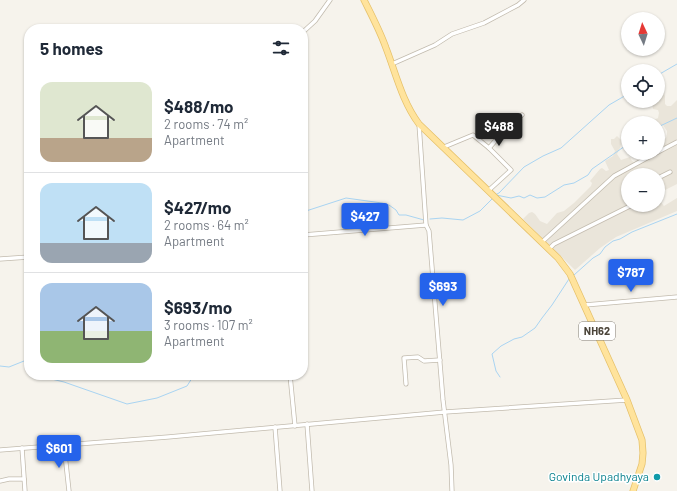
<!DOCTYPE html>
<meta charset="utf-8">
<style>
:root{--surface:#fff;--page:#f2f2f3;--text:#1f2937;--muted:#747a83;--line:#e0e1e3;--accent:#2563eb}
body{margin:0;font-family:Barlow,sans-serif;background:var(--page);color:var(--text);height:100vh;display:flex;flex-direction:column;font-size:15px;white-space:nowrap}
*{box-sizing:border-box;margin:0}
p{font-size:13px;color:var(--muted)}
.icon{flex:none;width:22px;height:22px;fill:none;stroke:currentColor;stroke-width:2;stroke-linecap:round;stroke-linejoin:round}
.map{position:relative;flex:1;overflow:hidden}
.side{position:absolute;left:24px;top:24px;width:284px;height:356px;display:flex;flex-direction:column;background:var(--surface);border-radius:16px;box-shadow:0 1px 3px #0004}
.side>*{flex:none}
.needle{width:26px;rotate:356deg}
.buttons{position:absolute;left:621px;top:12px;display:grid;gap:8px}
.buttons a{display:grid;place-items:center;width:44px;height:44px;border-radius:50%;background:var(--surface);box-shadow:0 1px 3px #0004;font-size:20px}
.price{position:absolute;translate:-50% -34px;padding:0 9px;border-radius:4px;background:var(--accent);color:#fff;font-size:13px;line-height:26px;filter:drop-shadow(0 1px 2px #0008)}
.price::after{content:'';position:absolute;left:50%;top:24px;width:12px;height:9px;margin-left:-6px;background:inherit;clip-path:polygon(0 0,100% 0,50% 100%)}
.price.on{background:#222;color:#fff}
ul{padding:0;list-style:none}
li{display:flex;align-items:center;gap:12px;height:100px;padding:0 16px}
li+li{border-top:1px solid var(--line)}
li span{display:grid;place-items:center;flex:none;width:112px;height:80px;border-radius:12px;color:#555}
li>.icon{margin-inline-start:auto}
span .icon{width:48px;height:48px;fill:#fffc;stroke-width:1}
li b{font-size:17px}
h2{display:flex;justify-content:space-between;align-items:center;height:48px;padding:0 16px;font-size:17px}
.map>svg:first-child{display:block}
</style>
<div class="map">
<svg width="677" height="491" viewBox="0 0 677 491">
<rect width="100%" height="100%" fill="#f6f3ec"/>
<path fill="#eae5da" d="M664,92L665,97V104L667,106H671L677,100V184L661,192L658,196V175H628V205H658V199L664,206L677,198V211L616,237L600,248L575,270L523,219L529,213L532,212L535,214L540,221L547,224L557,213L564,211L574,203L591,186L592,183L590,181L600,169L602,168L606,171L609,170L605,161L613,156L615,151L611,144V139H614L617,136L622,141L620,148L617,154L621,160L630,157L632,161L634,162L652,153H658V137L663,140L666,138L667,134V131L663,125L658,126V123H647L658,118L659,113L658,110L653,109L652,102V101H658V95Z"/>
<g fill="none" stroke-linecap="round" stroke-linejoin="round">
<g stroke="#a9d4f2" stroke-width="1">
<path d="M658,75L677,64"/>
<path d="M658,127L677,118"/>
<path d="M495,195L499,193L524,167L543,156L561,148L609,105L628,94"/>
<path d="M496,195L511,198L519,196L524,198L530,195L537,198L545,197L564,185L574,183L588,175L592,169L628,144"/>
<path d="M303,212L346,198L382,203L389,205L396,210L399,215H406L424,220"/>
<path d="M430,219L442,218L463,220L480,211L492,199"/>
<path d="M574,275L593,258L600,254L605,247L613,241L620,239L632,232L677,214"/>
<path d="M0,366L9,367L24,361L29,363"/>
<path d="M35,375L64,382L127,404L157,398L187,386L194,375"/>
<path d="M500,377L496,371L492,354L501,346L514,339L522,337L535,328L542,318L552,305L569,279"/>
</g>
<defs>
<g id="minor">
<path d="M303,32L315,21L330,0"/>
<path d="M392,64L435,45L452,34L484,23L518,5L524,0"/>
<path d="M419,124L426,225L429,231L443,400L451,465L452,491"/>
<path d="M444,147L473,135L489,148L511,170L488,191"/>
<path d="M489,148L503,132L522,115"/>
<path d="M658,152L677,142"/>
<path d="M658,178L670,172"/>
<path d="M303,235L426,225"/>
<path d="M542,242L614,176L656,153"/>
<path d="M549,249L554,244L632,205"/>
<path d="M0,259L29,257"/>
<path d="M585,305L677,297"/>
<path d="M290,375L295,426"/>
<path d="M406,384L404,358L418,357L424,361L440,360"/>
<path d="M307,424L312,491"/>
<path d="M275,427L280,491"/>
<path d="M64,445L69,491"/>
<path d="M22,448L25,491"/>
<path d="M0,450L168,437L445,412L627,400"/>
<path d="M0,481L9,479H24"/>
</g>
<path id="primary" d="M364,0C372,16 380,31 386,48C396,74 402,101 419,124L558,258L570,274L627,400L642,440L643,453L642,464L633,491"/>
</defs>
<use href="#minor" stroke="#c2bbae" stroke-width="5"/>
<use href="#primary" stroke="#e6c16a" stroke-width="7"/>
<use href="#minor" stroke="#fff" stroke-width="3.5"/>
<use href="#primary" stroke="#ffe39c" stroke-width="5.5"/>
</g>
<circle fill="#0f9aa8" stroke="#fff" stroke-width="1.5" cx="657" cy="477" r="4"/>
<g text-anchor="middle" stroke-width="3" stroke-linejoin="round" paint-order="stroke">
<rect fill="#fff" stroke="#817c74" stroke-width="1" x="579" y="322" width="36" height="18" rx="3"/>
<g font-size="11" font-weight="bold" fill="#4b4439">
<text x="597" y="335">NH62</text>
</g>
<g font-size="12" fill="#0d838f" stroke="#fff" text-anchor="end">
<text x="649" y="481">Govinda Upadhyaya</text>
</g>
</g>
</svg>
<div class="buttons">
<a><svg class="needle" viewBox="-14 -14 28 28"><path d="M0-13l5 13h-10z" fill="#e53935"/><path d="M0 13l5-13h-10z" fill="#747a83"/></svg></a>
<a><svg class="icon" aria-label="locate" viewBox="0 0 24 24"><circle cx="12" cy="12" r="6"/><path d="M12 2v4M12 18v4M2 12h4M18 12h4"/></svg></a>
<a>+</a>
<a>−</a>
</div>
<b class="price on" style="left:499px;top:147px">$488</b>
<b class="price" style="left:365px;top:237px">$427</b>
<b class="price" style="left:631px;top:293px">$787</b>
<b class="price" style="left:443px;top:307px">$693</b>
<b class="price" style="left:59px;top:469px">$601</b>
<section class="side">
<h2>5 homes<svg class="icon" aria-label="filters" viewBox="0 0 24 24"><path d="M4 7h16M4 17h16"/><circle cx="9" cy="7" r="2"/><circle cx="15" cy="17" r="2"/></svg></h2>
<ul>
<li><span style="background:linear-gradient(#dfe7d0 70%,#b9a48a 0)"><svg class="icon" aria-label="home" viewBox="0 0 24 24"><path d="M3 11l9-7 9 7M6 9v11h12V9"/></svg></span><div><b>$488/mo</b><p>2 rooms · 74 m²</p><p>Apartment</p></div></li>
<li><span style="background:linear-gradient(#bfe0f5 75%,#9aa5b1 0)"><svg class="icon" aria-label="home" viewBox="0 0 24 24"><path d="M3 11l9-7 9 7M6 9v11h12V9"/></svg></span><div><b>$427/mo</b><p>2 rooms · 64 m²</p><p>Apartment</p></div></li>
<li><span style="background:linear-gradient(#a9c7e8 60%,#8fb573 0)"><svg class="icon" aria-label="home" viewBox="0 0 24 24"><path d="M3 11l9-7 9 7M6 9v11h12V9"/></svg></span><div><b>$693/mo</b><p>3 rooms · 107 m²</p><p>Apartment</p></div></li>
</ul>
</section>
</div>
